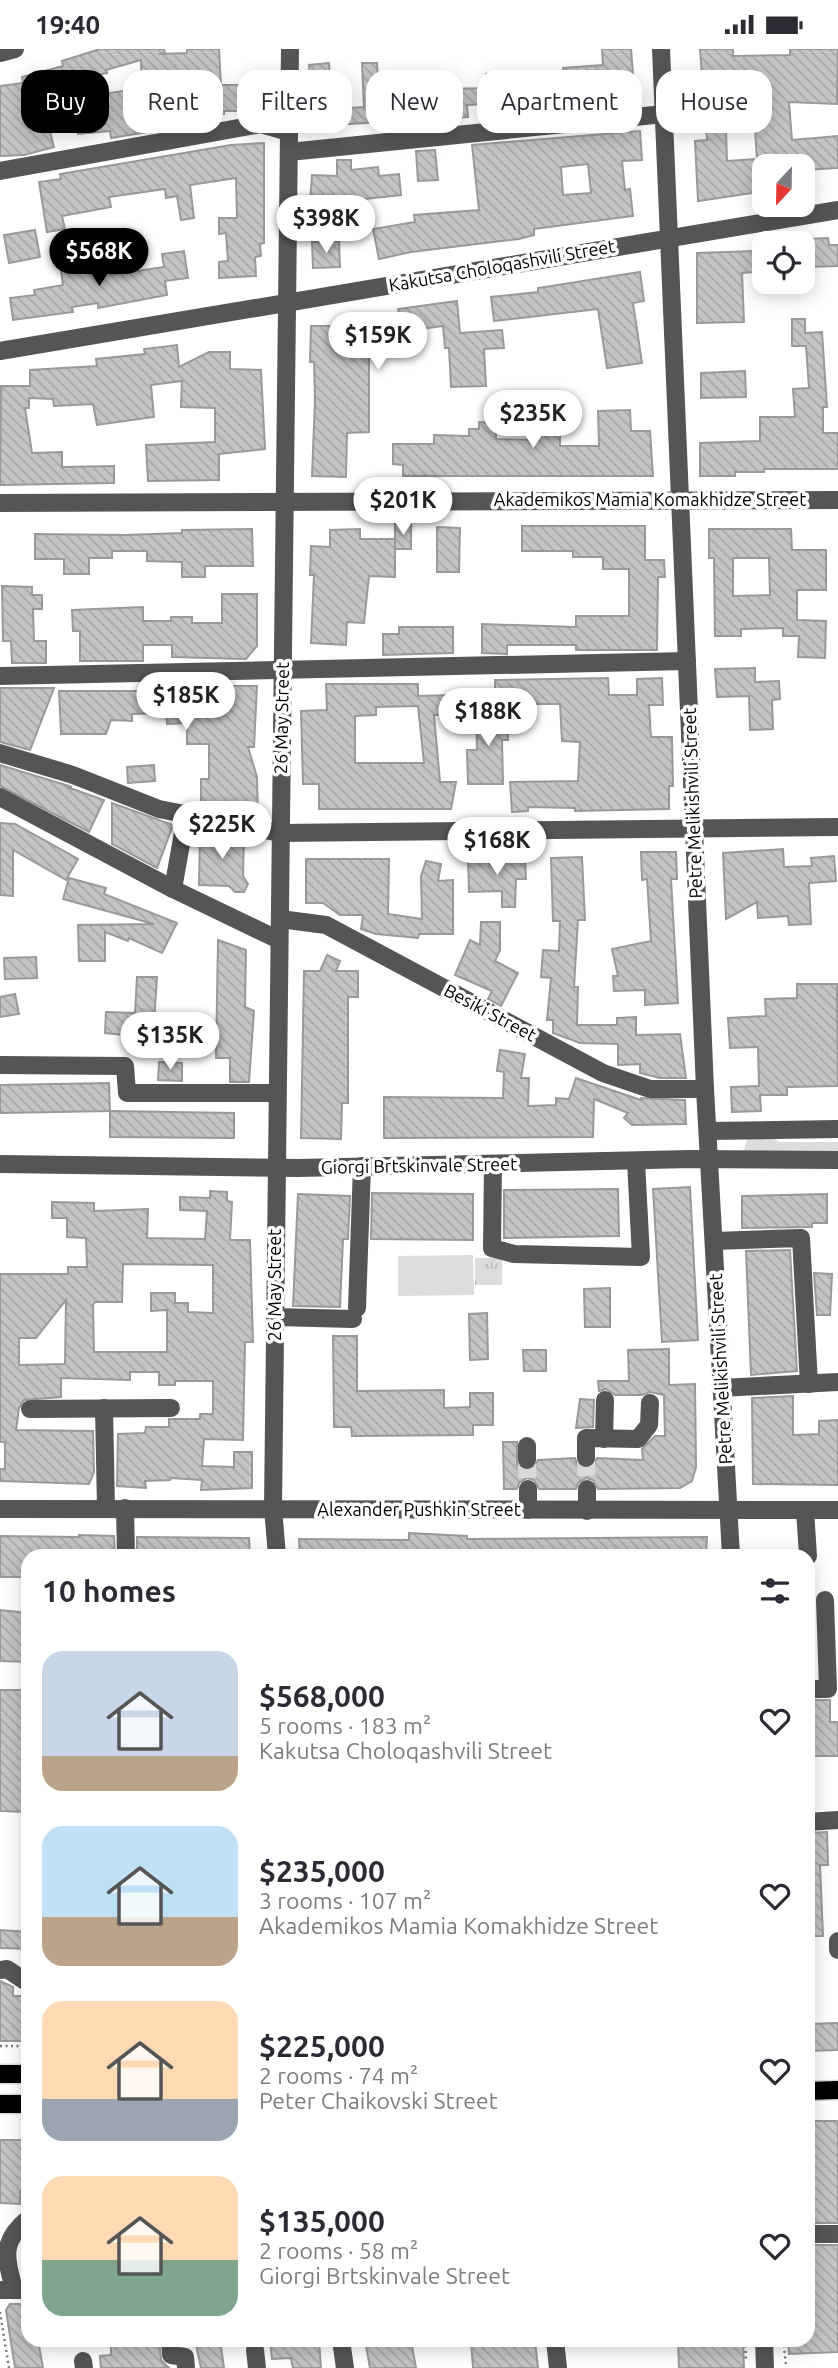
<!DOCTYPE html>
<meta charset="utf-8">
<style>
:root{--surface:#fff;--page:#f7f7f7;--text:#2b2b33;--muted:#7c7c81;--accent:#000}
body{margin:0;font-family:Ubuntu,sans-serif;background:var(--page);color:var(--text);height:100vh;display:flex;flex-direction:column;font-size:26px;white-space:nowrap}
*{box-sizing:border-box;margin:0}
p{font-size:23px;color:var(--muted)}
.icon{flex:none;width:38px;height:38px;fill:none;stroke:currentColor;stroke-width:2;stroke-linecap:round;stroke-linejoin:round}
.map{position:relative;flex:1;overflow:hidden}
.sheet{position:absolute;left:21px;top:1500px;width:794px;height:798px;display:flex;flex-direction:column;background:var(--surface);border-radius:21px;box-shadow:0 4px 18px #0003}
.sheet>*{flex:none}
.banner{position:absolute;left:21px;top:21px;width:796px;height:63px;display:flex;gap:14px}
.needle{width:46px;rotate:202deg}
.buttons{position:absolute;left:752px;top:105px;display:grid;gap:14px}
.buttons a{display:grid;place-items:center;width:63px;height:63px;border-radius:14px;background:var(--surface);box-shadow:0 4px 18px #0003;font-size:35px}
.price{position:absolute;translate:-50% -60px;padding:0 16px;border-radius:24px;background:#fff;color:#222;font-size:23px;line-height:46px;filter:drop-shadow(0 2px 4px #0008)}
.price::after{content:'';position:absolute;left:50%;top:42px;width:21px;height:16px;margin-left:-10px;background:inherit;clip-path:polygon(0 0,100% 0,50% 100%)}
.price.on{background:var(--accent);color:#fff}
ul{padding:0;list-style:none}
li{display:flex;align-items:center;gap:21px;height:175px;padding:0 21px}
li span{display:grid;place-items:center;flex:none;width:196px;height:140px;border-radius:21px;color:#555}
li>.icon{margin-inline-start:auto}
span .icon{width:84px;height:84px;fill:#fffc;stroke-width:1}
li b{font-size:30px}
h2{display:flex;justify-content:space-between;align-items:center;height:84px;padding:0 21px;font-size:30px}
.tag{padding:0 24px;border-radius:21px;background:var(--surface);box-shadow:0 4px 18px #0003;font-size:24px;line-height:63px}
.tag.on{background:var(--accent);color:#fff}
.status{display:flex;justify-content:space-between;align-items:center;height:49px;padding:0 35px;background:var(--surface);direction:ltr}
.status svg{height:19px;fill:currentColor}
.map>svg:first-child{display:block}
</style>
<div class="status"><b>19:40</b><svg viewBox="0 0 49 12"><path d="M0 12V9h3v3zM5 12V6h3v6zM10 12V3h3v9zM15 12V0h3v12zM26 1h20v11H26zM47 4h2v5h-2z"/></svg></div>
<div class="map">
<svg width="838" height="2319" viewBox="0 0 838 2319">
<defs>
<pattern id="park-tufts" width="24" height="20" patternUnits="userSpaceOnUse" patternTransform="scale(1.75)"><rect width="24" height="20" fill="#dcdcdc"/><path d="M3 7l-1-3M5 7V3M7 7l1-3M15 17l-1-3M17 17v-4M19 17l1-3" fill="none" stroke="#bbb"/></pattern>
<pattern id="building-back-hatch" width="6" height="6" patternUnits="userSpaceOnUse" patternTransform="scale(1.75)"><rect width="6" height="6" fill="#c4c4c4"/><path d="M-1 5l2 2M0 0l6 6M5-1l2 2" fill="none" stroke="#a7a7a7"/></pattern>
</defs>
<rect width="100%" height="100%" fill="#fff"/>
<g fill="#dcdcdc">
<path d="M748,1088H772L779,1093H838V1105H748L744,1101Z"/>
<path d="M473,1206L474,1246L398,1247V1207Z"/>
</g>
<rect fill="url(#park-tufts)" x="475" y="1209" width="27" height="27"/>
<g fill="url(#building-back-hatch)" stroke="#999" stroke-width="2" fill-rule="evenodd">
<path d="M100,0H164L165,4L159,5L187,4V0H219L221,36H266V62H224V65L181,70L183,77L111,89L110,82L78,85L73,61L105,56L103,45L142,39L141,11L106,21L107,24L52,36L54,44L41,47L54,98L24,106L0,107V37L23,34L22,28L63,17L62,12Z"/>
<path d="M602,0H631L634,38L593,41V51L523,57L522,40L565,37L563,19L603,16Z"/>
<path d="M700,0H733V7L790,6V0H838L837,55L789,53L792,91L838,87V119L804,121V117H765V142L698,152L695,92L707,91ZM755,81L757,110L727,112L726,83Z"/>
<path d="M329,14L332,60L364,58L362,14H377L379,54L409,53V41L487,39L486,25L504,24L506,54L467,56L468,68L332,76V80L306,81L305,63L312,62L309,16Z"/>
<path d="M640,82L642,111L622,112L625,141L630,140L633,167L534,180V186L519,190L411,203L379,210L373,180L415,173L414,166L479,161L472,96ZM588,115L591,144L563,146L561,118Z"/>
<path d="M264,94V194L260,195L261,207L255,208L256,227L219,229V213L228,212L226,184L219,185V169H237L236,129L190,136L194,169L181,171L177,147L166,149L165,140L109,148L111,158L62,167L65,180L47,183L39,133L61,130L60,125L231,96Z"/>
<path d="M435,101L438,131L418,132L416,102Z"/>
<path d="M337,111H351V121L378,118L379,127L399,125L401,146L365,150L368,185L337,189L335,167H309L312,126L337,127Z"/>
<path d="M35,181L40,208L9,214L4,186Z"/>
<path d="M828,189L829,196H838V217L807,218L806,190Z"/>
<path d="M339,192L340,218L313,219L312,193Z"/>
<path d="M184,202L188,229L165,232L167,246L98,259V254L72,258L73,263L13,271L10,249L35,246L34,241L63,236L60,215L83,212L84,220L110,216L111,226L164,218L162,205Z"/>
<path d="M754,202L755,223L742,224L744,273L697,274V204Z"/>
<path d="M640,223L644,252L633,254L642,314L607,319L598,260L494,272L491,248L538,243V239Z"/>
<path d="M457,252L460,284L502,281L504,299L484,300L486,337L451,338L449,299H445L443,277L384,285L385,302H369V383L347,384L346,428L312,427L315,351L314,313H310L311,277H347L346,269L399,264L398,260Z"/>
<path d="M792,270H805V284L822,283L827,358H823V384H838V420H764V423H735V427H700V394L760,392V368H795L793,340L809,339L806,297H792Z"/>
<path d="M177,296L179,318L209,303H230V320L261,321L265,400L219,405V431L148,432L146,396L215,393V359L181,358L182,332L151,336L154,368L97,376L93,355L54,357L53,350L29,349V359H25L32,404L62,403V418L114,417V434L0,436L1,337H30V321L97,317L96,310L145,305L144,300Z"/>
<path d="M745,322L746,348L701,349V324Z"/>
<path d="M531,347H560V397H599L598,362L630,361L631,382H650L653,427H403V416L393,415V395H434V386L469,387V380H479V373L496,374V390L531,391Z"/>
<rect x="395" y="475" width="16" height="25"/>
<path d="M522,477H645V511H664L665,528H658L657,601H576V596H507V605L482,604V575L576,578V567H629V520H603V508H573V502H522Z"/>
<path d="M437,478L460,479L459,523H437Z"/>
<path d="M252,480L253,517H205V528H182V513L147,512V502H112V509H89V525H64V510H35V485L125,486L182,484V481Z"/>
<path d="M360,480V490H395V528L369,527L364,574L347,573L346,596L311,594L314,526H310L311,497L330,498V481Z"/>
<path d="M709,480H791L792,501H826V541H797V571L826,572L825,609L798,608L799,587H783V579L741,580V587H715L714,509H709ZM733,509H769L770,546L733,547Z"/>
<path d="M2,537L32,538V546H42V560H33L34,592H46V614H12L11,592H3Z"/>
<path d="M222,545H257V597L246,610L172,608V596H143V612H80V582H73L72,561L143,558V572H171V568H192V574H222Z"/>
<path d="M399,578H453V604L383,606V585H399Z"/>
<path d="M755,619V633L779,632L780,650L772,651L773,680L750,681L749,647L717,648L715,620Z"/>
<path d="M608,629L609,646H637V630L662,629L663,656H649L651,688H672L673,737H669V760L575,762V759L528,758V762L512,763L510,733L578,732L580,693L562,692L560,655H495V631Z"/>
<path d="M326,635H418V647L453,646L454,666H434L440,733H456L451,760H319V735H303L301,662L327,661ZM418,657L424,714H355V667L376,666V658Z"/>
<path d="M187,637H257L254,698H248L257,728L258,766L201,757V730H209V695H187V674L167,675L166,664L132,665V672L111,671L106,685H61L59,642H161V650L187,648Z"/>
<path d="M0,639H54L30,701L0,693Z"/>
<path d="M507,660L508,691H502L503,735H468L467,701H477L476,661Z"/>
<path d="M0,716L69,737L72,738H67L104,751L89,783L0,737Z"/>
<path d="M154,716L155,732L128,734L127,718Z"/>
<path d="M112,754L173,776L157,819L112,795Z"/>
<path d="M0,774L15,775L78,810L66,831L13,801V847L0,846Z"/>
<path d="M207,781L244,788L243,827L248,835L244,843H235L229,837L199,836L200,786H208Z"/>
<path d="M783,800L784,818L812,817L811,809L834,807L836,832L809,834L811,875L789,876L788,867L758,869L757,853L726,870L723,804Z"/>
<path d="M641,803H676L677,830H671L678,954L645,956V941L614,942L613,927H618L612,900L651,892L647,830L642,831Z"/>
<path d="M582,808L585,871H578L574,938H578L577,976H617V969L636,968V986L680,985L686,1029H660L640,1024V1015L618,1016V995L580,994L553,984V971H547L551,929L541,928L543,901L559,902L560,872H553L551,809Z"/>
<path d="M306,810H389L388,865L422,870L421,827L426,812L441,815L438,832L453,831V885H419L418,889L376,885L361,880L363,866H340L323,854H306Z"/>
<path d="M468,810H525L526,830H516L515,858H502V842L469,843Z"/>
<path d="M69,829L106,839L104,845L177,874L162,904L129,889L128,892L105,883V912H79L78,876L154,875L63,850Z"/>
<path d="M481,873H500V901L495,912L518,924L501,957L488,950L492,942L455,926L470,891L480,896Z"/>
<path d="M218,891L246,901L245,958L254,962L249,1033H230V1009H216Z"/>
<path d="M327,906L340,912L336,922H358V948H348V1054H342L341,1090L301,1089L304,922H320Z"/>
<path d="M36,908L37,929L5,930L4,909Z"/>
<path d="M137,928H157L153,989L105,984L106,963L135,964Z"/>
<path d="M797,935H837L838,1037L787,1038V1046H760L761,1062L732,1063L731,1038L759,1037L758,998L730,999L728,969L766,967L765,950L797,949Z"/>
<path d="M15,945L19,965L0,968V948Z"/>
<path d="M500,1001L525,1005L521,1029H529L528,1057L556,1056V1049L569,1050L576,1029L641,1051V1049L685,1051L686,1075L632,1076L624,1069L628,1064L594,1050L593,1088L384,1089V1048L503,1049L504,1023L497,1022Z"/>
<path d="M159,1013L182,1014V1032L158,1031Z"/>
<path d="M109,1034L110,1062L0,1064V1036Z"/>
<path d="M110,1062L234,1064V1089L110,1088Z"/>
<path d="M690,1138L698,1291L662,1293L653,1140Z"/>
<path d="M618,1140L619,1187L504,1189V1141Z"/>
<path d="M210,1142L227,1143V1152L232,1153L230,1191H250L253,1293H245L243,1391L204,1390L202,1417L234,1418V1403H252V1439L201,1441L202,1431L171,1429L170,1431L145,1432L146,1439L117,1437L118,1385L145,1384L146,1378H169V1370H200V1365H213V1332H175V1336H159V1323H130V1331L61,1329V1348L24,1351L19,1359L16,1381L93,1382L94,1423L89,1435L0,1432V1420H5V1393H0V1225H68V1218H87L86,1189L67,1188V1169H52V1153L94,1154V1162L148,1160L147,1189L205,1190L207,1162L180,1161V1148L210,1149ZM123,1215L213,1216V1264L188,1263V1254H175V1244H151V1262L167,1261V1303H94L93,1256L95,1253H122ZM66,1251L65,1315L19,1316V1289H36Z"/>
<path d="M372,1144L473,1145V1191L371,1190Z"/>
<path d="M298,1145L350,1147L348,1190H343L340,1258L293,1257Z"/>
<path d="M827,1145V1174H812V1178L742,1179V1147Z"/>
<path d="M790,1201L797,1322L751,1326L746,1202Z"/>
<path d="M814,1224L832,1225L830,1266H817Z"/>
<path d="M610,1239V1278H585L584,1240Z"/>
<path d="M487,1264L488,1310L470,1311L469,1265Z"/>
<path d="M333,1287H357V1342L444,1341V1359L470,1358V1344H493V1376H473V1386L352,1387L351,1378H334Z"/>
<path d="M669,1300V1336L695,1335L696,1418L692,1432L680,1439L598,1440L593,1431L586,1429L578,1434L576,1440H539L534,1431L527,1429L519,1434L517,1440H504L503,1393H517V1416L526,1422L533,1420L538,1411L575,1409L577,1415L585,1420L592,1418L597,1409L643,1411L642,1400L655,1387H665L664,1346L650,1343L642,1346H615L606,1340L599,1342L598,1332H629L628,1301Z"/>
<path d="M523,1301H546V1322H524Z"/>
<path d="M793,1347V1386L819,1385V1372L838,1371V1436L753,1435L752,1349Z"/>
<path d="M580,1350L594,1351L593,1378L576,1379Z"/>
<path d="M409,1484L467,1487V1490L707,1488L706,1506L300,1507L299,1490L409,1491Z"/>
<path d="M79,1486L114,1487L115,1507H28V1528H0V1487L79,1488Z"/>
<path d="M137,1488L249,1489L250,1507H137Z"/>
<path d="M0,1561L28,1564V1613L0,1612Z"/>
<path d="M0,1641H28V1657H23L22,1689H28V1763L0,1762Z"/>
<path d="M808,1651H830V1673H838V1707H808Z"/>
<path d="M827,1783L828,1816H820L823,1887H808V1784Z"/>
<path d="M0,1881L28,1883V1900L0,1899Z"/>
<path d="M0,1932L13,1938V1947H28V1992H0Z"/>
<path d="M838,1974V2001L808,2002V1975Z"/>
<rect x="808" y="2072" width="30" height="102"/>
<path d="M0,2091H28V2142H20V2155L0,2154Z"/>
<path d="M808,2196H838V2303L789,2305L788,2291H808Z"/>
<path d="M10,2255H28V2291H38L43,2319H15L6,2261Z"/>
<path d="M111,2291H159L161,2311L169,2319H101L100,2307L111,2306Z"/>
<path d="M195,2291H220L224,2319H201Z"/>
<path d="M270,2291H319L321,2319H293L291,2309L272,2310Z"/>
<path d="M365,2291H411L416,2319H370Z"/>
<path d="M471,2291H535L538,2319H473Z"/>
<path d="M678,2291H743L744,2319H679Z"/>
</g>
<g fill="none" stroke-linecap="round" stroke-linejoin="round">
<g stroke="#d9d9d9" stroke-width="18" stroke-dasharray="18 9" stroke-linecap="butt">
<path d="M586,1409L587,1440"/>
<path d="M527,1411L528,1440"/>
</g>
<defs>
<g id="major">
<path d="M0,2025H28"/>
<path d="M808,2042L838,2041"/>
<path d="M0,2055H28"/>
</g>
</defs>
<use href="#major" stroke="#dbdbdb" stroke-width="21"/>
<g stroke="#777" stroke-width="2.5" stroke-dasharray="2 3.5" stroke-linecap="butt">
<path d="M0,1997H28"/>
<path d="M0,2263L9,2319"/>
<path d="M745,2291L746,2312"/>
<path d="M783,2291L786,2315"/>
</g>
<g stroke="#555" stroke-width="18">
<path d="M661,0L705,1040L731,1507"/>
<path d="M0,4L15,0"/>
<path d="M289,103L664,65"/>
<path d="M0,122L261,75L289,83"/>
<path d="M0,302L838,161"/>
<path d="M0,454L838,451"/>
<path d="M0,627L687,612"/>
<path d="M0,704L73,726L159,760L280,784L838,778"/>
<path d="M0,748L173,840L279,891"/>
<path d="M173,840L186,767"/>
<path d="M280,870L326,876L603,1024L650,1040H705"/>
<path d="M0,1016L125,1017L127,1044H277"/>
<path d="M708,1082L838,1080"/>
<path d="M0,1115L298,1119L691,1110L838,1111"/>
<path d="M493,1115L492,1199L514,1205L641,1208L636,1112"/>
<path d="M714,1192L801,1189L809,1335"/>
<path d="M357,1259L362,1117"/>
<path d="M275,1268L353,1270"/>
<path d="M720,1339L838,1333"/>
<path d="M104,1359L106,1459"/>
<path d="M30,1360L171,1359"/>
<path d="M604,1390L605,1351"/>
<path d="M527,1397V1411"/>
<path d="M586,1409V1389L638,1390L649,1376L650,1354"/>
<path d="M528,1440V1461"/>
<path d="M587,1440V1462"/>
<path d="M125,1459L126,1507"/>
<path d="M0,1460L838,1461"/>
<path d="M805,1461L808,1507"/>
<path d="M277,1507L273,1459L290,0"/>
<path d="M808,1640H828L825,1551"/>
<path d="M808,1773L838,1771"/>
<path d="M838,1892V1901"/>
<path d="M0,1921L7,1920L28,1934"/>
<path d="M808,2185H838"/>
<path d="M0,2241H28"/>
<path d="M14,2241C6,2208 0,2193 28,2170"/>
<path d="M170,2291L171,2306L185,2308L186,2319"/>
<path d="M341,2291L345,2319"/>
<path d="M555,2291L558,2319"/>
<path d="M764,2291L765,2319"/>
<path d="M255,2301L257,2319"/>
<path d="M83,2312L84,2319"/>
</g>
<use href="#major" stroke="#000" stroke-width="18"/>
</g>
<g text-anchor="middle" stroke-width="7" stroke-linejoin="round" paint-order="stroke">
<g font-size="18" fill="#000" stroke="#fff">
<text transform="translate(502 217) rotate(-10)" y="6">Kakutsa Choloqashvili Street</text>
<text x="650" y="457">Akademikos Mamia Komakhidze Street</text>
<text transform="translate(282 669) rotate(-89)" y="6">26 May Street</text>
<text transform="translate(693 754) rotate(-92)" y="6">Petre Melikishvili Street</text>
<text transform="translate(490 964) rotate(28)" y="6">Besiki Street</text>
<text transform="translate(419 1117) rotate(-1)" y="6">Giorgi Brtskinvale Street</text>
<text transform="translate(275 1236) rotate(-90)" y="6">26 May Street</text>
<text transform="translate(721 1320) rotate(-93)" y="6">Petre Melikishvili Street</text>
<text x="419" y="1467">Alexander Pushkin Street</text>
</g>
</g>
</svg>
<div class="buttons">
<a><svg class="needle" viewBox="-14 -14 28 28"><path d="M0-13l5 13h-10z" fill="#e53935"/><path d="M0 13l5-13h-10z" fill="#7c7c81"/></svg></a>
<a><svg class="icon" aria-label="locate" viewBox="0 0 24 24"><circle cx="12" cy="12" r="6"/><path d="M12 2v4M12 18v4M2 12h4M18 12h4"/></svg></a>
</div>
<b class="price" style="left:326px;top:206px">$398K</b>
<b class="price on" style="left:99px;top:239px">$568K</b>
<b class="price" style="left:378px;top:323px">$159K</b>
<b class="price" style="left:533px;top:401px">$235K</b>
<b class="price" style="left:403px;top:488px">$201K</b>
<b class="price" style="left:186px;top:683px">$185K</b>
<b class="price" style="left:488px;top:699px">$188K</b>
<b class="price" style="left:222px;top:812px">$225K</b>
<b class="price" style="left:497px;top:828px">$168K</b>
<b class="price" style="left:170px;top:1023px">$135K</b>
<div class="banner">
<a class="tag on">Buy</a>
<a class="tag">Rent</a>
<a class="tag">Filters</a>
<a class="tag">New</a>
<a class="tag">Apartment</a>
<a class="tag">House</a>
</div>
<section class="sheet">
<h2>10 homes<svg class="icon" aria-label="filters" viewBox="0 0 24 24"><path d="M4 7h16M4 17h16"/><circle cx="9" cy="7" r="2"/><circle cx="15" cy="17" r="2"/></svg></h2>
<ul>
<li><span style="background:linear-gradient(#c9d6e8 75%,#b9a48a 0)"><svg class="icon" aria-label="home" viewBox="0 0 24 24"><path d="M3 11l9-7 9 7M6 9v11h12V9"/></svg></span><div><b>$568,000</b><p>5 rooms · 183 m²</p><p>Kakutsa Choloqashvili Street</p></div><svg class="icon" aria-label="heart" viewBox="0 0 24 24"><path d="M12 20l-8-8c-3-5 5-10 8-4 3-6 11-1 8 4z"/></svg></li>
<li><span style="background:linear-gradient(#bfe0f5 65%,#b9a48a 0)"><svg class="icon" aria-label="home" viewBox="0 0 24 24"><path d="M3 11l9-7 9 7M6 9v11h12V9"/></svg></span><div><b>$235,000</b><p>3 rooms · 107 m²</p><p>Akademikos Mamia Komakhidze Street</p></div><svg class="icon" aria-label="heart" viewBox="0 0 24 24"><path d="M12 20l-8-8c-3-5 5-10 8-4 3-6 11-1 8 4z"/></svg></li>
<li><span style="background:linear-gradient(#ffd9b3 70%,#9aa5b1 0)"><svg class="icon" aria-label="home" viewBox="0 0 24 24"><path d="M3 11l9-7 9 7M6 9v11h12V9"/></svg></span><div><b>$225,000</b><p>2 rooms · 74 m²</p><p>Peter Chaikovski Street</p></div><svg class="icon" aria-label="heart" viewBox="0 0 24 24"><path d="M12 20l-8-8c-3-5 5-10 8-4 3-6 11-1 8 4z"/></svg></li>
<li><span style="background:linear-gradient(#ffd9b3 60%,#7fa58c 0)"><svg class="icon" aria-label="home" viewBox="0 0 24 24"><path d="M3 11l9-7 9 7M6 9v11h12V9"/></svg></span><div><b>$135,000</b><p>2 rooms · 58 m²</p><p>Giorgi Brtskinvale Street</p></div><svg class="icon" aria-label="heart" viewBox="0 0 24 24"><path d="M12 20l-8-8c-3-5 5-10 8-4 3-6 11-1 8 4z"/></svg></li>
</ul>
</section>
</div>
